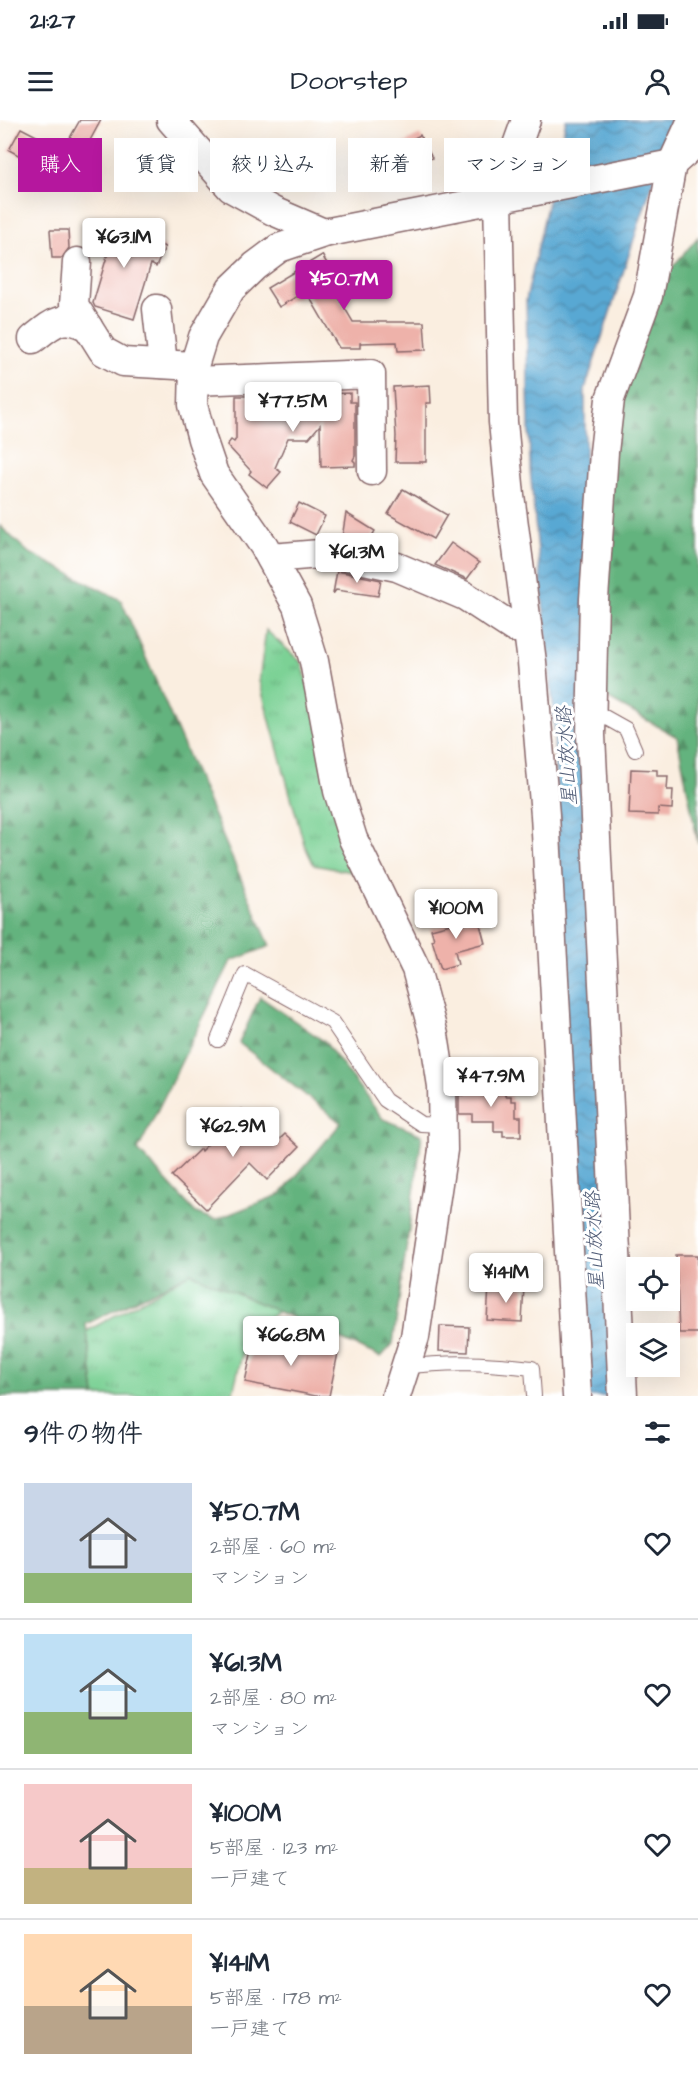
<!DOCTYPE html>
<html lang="ja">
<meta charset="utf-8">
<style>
:root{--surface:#fff;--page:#f6f6f7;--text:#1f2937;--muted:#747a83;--line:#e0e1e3;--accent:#b5179e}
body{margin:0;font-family:"Architects Daughter","Klee One",sans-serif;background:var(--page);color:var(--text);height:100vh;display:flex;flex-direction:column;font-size:22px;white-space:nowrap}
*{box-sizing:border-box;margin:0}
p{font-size:20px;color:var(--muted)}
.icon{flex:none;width:33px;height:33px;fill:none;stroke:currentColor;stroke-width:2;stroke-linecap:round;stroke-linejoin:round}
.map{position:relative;height:1276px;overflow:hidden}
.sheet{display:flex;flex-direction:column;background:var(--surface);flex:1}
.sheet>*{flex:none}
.guide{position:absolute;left:18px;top:18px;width:663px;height:54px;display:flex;gap:12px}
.controls{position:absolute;left:626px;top:1137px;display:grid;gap:12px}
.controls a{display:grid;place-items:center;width:54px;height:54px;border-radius:0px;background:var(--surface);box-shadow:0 6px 24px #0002;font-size:30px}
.price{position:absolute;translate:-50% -51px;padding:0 14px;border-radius:6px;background:#fff;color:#222;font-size:20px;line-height:39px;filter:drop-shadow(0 2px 3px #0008)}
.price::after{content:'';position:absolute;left:50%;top:36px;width:18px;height:14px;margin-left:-9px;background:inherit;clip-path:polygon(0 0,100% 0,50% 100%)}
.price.selected{background:var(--accent);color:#fff}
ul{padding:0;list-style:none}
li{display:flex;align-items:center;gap:18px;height:150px;padding:0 24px}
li+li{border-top:2px solid var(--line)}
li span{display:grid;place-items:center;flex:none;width:168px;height:120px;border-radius:0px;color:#555}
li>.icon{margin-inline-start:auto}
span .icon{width:72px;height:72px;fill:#fffc;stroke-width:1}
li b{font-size:26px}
h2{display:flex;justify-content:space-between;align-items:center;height:72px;padding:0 24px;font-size:26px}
.tag{padding:0 21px;border-radius:0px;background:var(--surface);box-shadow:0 6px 24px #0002;font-size:21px;line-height:54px}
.tag.selected{background:var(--accent);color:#fff}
.status{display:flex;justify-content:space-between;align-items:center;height:42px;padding:0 30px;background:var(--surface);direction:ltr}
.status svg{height:16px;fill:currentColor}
header{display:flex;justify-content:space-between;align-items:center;height:78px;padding:0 24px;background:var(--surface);font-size:27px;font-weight:600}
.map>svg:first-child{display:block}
</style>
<div class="status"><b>21:27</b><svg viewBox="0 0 49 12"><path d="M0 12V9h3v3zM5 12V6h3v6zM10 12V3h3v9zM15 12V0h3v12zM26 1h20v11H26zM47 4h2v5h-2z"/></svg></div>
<header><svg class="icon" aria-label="menu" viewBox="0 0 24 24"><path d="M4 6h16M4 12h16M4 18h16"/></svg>Doorstep<svg class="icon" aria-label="person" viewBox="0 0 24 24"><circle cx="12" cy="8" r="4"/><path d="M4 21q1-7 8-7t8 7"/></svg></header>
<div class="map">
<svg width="698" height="1276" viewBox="0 0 698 1276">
<defs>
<pattern id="grass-tufts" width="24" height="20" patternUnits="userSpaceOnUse" patternTransform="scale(1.5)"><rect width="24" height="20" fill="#7bd195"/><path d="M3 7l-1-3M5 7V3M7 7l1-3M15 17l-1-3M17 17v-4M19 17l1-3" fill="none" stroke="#6cb381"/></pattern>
<pattern id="forest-firs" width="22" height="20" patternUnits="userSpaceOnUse" patternTransform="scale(1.5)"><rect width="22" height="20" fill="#64b37e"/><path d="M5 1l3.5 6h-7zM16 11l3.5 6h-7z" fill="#549167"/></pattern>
<pattern id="water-waves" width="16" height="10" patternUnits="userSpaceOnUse" patternTransform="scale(1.5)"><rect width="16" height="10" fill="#59a8d3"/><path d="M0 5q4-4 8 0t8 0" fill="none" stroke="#4c88ab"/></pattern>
</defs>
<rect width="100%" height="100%" fill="#fff"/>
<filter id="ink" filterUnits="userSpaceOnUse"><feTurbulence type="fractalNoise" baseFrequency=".0167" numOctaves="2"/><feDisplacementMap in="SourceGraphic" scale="12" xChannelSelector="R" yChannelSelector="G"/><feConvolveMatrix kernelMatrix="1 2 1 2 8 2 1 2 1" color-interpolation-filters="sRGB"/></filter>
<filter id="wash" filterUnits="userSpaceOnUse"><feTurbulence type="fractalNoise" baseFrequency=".008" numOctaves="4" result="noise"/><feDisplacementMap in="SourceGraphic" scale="24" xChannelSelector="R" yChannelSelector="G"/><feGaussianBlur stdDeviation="1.35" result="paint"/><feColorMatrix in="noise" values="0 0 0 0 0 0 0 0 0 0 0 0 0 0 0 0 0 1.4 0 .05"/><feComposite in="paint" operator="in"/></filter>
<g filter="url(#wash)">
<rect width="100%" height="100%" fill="#faeee0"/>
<g fill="url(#grass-tufts)" stroke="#627860" stroke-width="1.5">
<path d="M266,510L302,543L364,762L352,752L314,745L304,724L259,561Z"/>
<path d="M191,1153L279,1191L247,1214L232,1276H95L87,1211Z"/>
</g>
<g fill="url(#forest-firs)" stroke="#576954" stroke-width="1.5">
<path d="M698,117V723L677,617L584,565L590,348L648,176Z"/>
<path d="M0,406L28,432L121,480L270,826L231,841L138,1030L196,1093L215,1100L281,1074L341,1003L239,923L260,877L325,922L383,999L422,1015L393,1224L381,1237L191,1153L86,1204L95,1276H0Z"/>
</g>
<path fill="url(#water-waves)" stroke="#52647f" stroke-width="1.5" d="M566,0H673L585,269L586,482L617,1276H583L572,1183L553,585L530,350L526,180Z"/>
<g id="blocks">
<g fill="#eeb2aa">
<path d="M80,0H101L75,48L58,39Z"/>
<path d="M21,8L54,25L42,48L9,30Z"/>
<path d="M420,15L432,38L392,59L380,36Z"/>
<path d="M100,99L131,110L130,112L165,127L156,147L151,144L134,199L95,187L93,183L111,123L94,117Z"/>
<path d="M50,110H68L69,128L62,138H52Z"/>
<path d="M322,135L339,164L333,168L353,202H424L426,230L398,231L397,222L360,223V228H339L306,171L279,187L267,168Z"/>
<path d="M430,265L431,283H426V342H395L396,316L393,267Z"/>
<path d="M350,273V282H355V336L353,340L355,342V346L321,347L320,305L309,318H288L275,348L281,352L267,368L249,354L251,351L227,325L231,320L234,322L236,319V276H259L258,285L263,286H319V274Z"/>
<path d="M403,369L447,395L433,419L388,394Z"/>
<path d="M299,383L325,396L316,415L290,402Z"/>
<path d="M346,393L375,411L367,424L342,418Z"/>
<path d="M451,423L479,443L467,459L435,445Z"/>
<path d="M337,451L381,460L378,476L336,470L333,474Z"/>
<path d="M631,649L657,650V656H668L667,670H673L672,689L658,688V695L629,694Z"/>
<path d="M478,797L485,823L455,831L458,844L441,849L432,820L434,819L431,809Z"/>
<path d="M464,963H487L488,970H505V976H511V981H516V997H521V1016H503V1011H494V1001H472V994H459V975H464Z"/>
<path d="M242,989L277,1022L285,1014L299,1027L267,1060L250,1043L206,1089L172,1056L200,1029L201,1031Z"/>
<path d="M676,1135H698V1213H679Z"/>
<path d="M489,1165L524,1167L522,1202L487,1200Z"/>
<path d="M440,1206L469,1207L468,1232L439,1231Z"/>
<path d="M255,1216L338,1233L329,1276H316L245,1262Z"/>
</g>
</g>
</g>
<g filter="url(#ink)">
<use href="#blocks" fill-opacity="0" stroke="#88676a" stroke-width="1.5"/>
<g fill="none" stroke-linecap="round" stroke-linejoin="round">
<defs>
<g id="lane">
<path d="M592,590L626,609L635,630"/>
<path d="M218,920L245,854L332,902L385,980L421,1004L442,1005"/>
<path d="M405,1247C451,1241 487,1243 532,1248L534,1276"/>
</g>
<g id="street">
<path d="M171,0L231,68L273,91L324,113"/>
<path d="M526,0L498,78L503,302L510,375L532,542L545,695L577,1276"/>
<path d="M77,142L74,185L103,231L123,242L194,246"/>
<path d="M157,189L163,244"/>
<path d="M33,219C53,203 62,193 88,207"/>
<path d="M194,261L371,254L372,351"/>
<path d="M271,438L332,433L397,447L465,476L514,508L527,506"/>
<path d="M396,1276L415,1217L443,1030L442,966L434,915L416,849L353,719L338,671L314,541L297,486L264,426L214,354L202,319L193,285L194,246L203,217L231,169L255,146L279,128L324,113L672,44L698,21"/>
<path d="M623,1276L591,615L594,479L604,332L610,279L648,176L672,44L692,0"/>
</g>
</defs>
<use href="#lane" stroke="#88676a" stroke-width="16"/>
<use href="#street" stroke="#88676a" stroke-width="31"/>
<use href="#lane" stroke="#fff" stroke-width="14"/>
<use href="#street" stroke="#fff" stroke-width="28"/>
</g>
</g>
<g text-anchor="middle" stroke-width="6" stroke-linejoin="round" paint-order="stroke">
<g font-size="20" font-style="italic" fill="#515d77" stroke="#fff">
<text transform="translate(566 636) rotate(-94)" y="7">星山放水路</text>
<text transform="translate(594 1121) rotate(-93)" y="7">星山放水路</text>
</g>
</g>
</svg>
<div class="controls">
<a><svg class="icon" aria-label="locate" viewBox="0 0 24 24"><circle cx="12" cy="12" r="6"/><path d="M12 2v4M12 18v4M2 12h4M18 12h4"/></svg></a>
<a><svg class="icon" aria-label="layers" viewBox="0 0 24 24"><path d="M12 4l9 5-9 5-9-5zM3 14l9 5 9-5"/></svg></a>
</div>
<b class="price" style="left:124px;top:149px">¥63.1M</b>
<b class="price selected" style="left:344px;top:191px">¥50.7M</b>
<b class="price" style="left:293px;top:313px">¥77.5M</b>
<b class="price" style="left:357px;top:464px">¥61.3M</b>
<b class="price" style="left:456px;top:820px">¥100M</b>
<b class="price" style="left:491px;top:988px">¥47.9M</b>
<b class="price" style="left:233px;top:1038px">¥62.9M</b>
<b class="price" style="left:506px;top:1184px">¥141M</b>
<b class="price" style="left:291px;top:1247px">¥66.8M</b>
<div class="guide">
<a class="tag selected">購入</a>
<a class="tag">賃貸</a>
<a class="tag">絞り込み</a>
<a class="tag">新着</a>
<a class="tag">マンション</a>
</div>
</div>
<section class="sheet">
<h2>9件の物件<svg class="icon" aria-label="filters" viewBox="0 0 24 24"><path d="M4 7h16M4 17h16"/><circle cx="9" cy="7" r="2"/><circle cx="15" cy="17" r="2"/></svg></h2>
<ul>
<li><span style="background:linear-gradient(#c9d6e8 75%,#8fb573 0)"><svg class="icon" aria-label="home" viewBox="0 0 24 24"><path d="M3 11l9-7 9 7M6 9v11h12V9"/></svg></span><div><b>¥50.7M</b><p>2部屋 · 60 m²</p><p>マンション</p></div><svg class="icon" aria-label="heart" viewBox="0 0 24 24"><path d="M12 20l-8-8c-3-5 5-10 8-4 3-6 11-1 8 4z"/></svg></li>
<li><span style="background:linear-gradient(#bfe0f5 65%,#8fb573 0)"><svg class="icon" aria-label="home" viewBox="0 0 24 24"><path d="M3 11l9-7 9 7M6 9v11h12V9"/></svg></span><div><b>¥61.3M</b><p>2部屋 · 80 m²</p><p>マンション</p></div><svg class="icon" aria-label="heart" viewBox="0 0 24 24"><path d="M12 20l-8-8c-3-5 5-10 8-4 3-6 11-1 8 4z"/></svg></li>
<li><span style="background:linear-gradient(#f6c9c9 70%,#c2b280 0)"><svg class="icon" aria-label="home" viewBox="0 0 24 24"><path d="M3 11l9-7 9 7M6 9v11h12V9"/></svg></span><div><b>¥100M</b><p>5部屋 · 123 m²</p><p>一戸建て</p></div><svg class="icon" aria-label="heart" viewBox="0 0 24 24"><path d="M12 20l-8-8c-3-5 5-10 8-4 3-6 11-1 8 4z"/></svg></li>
<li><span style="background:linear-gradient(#ffd9b3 60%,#b9a48a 0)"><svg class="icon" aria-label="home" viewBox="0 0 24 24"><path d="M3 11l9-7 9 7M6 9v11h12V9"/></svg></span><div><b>¥141M</b><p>5部屋 · 178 m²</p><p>一戸建て</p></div><svg class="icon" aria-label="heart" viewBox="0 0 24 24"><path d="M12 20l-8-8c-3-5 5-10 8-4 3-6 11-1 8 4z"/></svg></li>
</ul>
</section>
